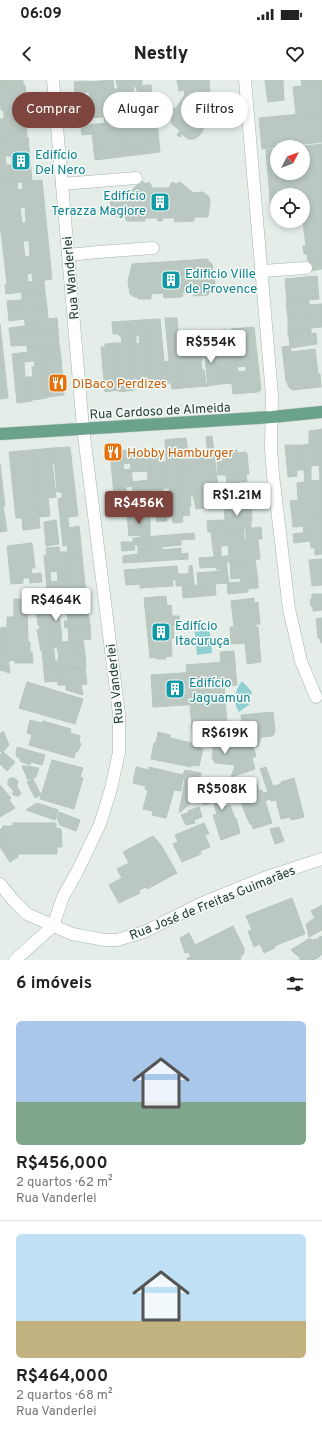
<!DOCTYPE html>
<html lang="pt">
<meta charset="utf-8">
<style>
:root{--surface:#fff;--page:#f2f2f2;--text:#222;--muted:#767676;--line:#e0e0e0;--accent:#7e453e}
body{margin:0;font-family:Overpass,sans-serif;background:var(--page);color:var(--text);height:100vh;display:flex;flex-direction:column;font-size:15px;white-space:nowrap}
*{box-sizing:border-box;margin:0}
p{font-size:13px;color:var(--muted)}
.icon{flex:none;width:22px;height:22px;fill:none;stroke:currentColor;stroke-width:2;stroke-linecap:round;stroke-linejoin:round}
.map{position:relative;height:880px;overflow:hidden}
.drawer{display:flex;flex-direction:column;background:var(--surface);flex:1}
.drawer>*{flex:none}
.top-card{position:absolute;left:12px;top:12px;width:298px;height:36px;display:flex;gap:8px}
.needle{width:26px;rotate:48deg}
.buttons{position:absolute;left:270px;top:60px;display:grid;gap:8px}
.buttons a{display:grid;place-items:center;width:40px;height:40px;border-radius:50%;background:var(--surface);box-shadow:0 2px 6px #0003;font-size:20px}
.price{position:absolute;translate:-50% -34px;padding:0 9px;border-radius:4px;background:#fff;color:#222;font-size:13px;line-height:26px;filter:drop-shadow(0 1px 2px #0008)}
.price::after{content:'';position:absolute;left:50%;top:24px;width:12px;height:9px;margin-left:-6px;background:inherit;clip-path:polygon(0 0,100% 0,50% 100%)}
.price.on{background:var(--accent);color:#fff}
ul{padding:0;list-style:none}
li{display:grid;align-content:center;gap:8px;height:212px;padding:0 16px}
li+li{border-top:1px solid var(--line)}
li span{display:grid;place-items:center;height:124px;border-radius:6px;color:#555}
li>.icon{margin-inline-start:auto}
span .icon{width:72px;height:72px;fill:#fffc;stroke-width:1}
li b{font-size:17px}
h2{display:flex;justify-content:space-between;align-items:center;height:48px;padding:0 16px;font-size:17px}
.chip{padding:0 14px;border-radius:18px;background:var(--surface);box-shadow:0 2px 6px #0003;font-size:14px;line-height:36px}
.chip.on{background:var(--accent);color:#fff}
.status{display:flex;justify-content:space-between;align-items:center;height:28px;padding:0 20px;background:var(--surface);direction:ltr}
.status svg{height:11px;fill:currentColor}
header{display:flex;justify-content:space-between;align-items:center;height:52px;padding:0 16px;background:var(--surface);font-size:18px;font-weight:800}
.map>svg:first-child{display:block}
</style>
<div class="status"><b>06:09</b><svg viewBox="0 0 49 12"><path d="M0 12V9h3v3zM5 12V6h3v6zM10 12V3h3v9zM15 12V0h3v12zM26 1h20v11H26zM47 4h2v5h-2z"/></svg></div>
<header><svg class="icon" aria-label="back" viewBox="0 0 24 24"><path d="M15 5l-7 7 7 7"/></svg>Nestly<svg class="icon" aria-label="heart" viewBox="0 0 24 24"><path d="M12 20l-8-8c-3-5 5-10 8-4 3-6 11-1 8 4z"/></svg></header>
<div class="map">
<svg width="322" height="880" viewBox="0 0 322 880">
<rect width="100%" height="100%" fill="#e4ede8"/>
<g fill="#8ed0d1">
<path d="M209,543L212,573L197,575L194,545Z"/>
<path d="M242,601L252,612L249,619L250,624L239,632C232,622 235,610 242,601Z"/>
</g>
<g fill="#bac8c1" stroke="#b7c7be" fill-rule="evenodd">
<path d="M0,0H23V5L0,8Z"/>
<path d="M113,0L114,9L102,10L101,1Z"/>
<path d="M116,0H127L128,7L118,9Z"/>
<path d="M127,0H142V6L128,7Z"/>
<path d="M177,0H209L210,13L217,20L203,37L205,39L203,41L206,43L204,48L200,55L194,59H188L182,54L180,57L178,56L177,55L180,51L171,43L172,42L169,35L171,31L170,28L172,27L175,29L185,15L184,10L179,11Z"/>
<path d="M265,0H283L284,20L268,22Z"/>
<path d="M301,0H322V4L302,6Z"/>
<path d="M87,1L88,12L75,14L74,2Z"/>
<path d="M101,1L102,10L88,12L87,2Z"/>
<path d="M322,4V32L296,34L293,7Z"/>
<path d="M25,5L27,27L20,28V31L4,33L3,30H1L0,8Z"/>
<path d="M151,5L152,18L133,20V17L122,18V21L90,24L89,12L134,7L133,16L138,15L136,6Z"/>
<path d="M146,18H152L153,22H155L156,31L92,38L90,24L122,21L123,24L141,22V24L147,23Z"/>
<path d="M34,29L35,38L22,39V45H26L27,56L0,59V39H4V33Z"/>
<path d="M156,31L160,72L95,80L94,72L110,70V64H115L116,70L121,68V63H127L128,67L130,68L145,66L143,47H140L138,43H133V41L101,44L100,46L96,48L94,52H92V54L82,55L81,46L105,43L104,36Z"/>
<path d="M322,32V62L262,69L259,38Z"/>
<path d="M133,41V43H138L140,47H143L145,66L130,68L128,67L127,63H121V68L116,70L114,64H110V70L94,72L92,52H94L97,47L100,46L101,44Z"/>
<path d="M28,57L32,101L0,104V59ZM5,76H11L12,85H6Z"/>
<path d="M322,64V72L303,75V67H297Z"/>
<path d="M277,69V93H297L300,113H297V115H277V132H271L266,70Z"/>
<path d="M322,72V179L308,181L307,174H304L303,166H306L303,143L301,144L300,141H303V115H297V113H300L297,93H303V75Z"/>
<path d="M42,100L52,199L33,202L32,193L27,194L28,202L7,204L0,143V104L17,102L18,110L23,109L22,102ZM25,127L26,143H22L20,128ZM23,161H29L30,176L25,177Z"/>
<path d="M142,101L146,104L149,102L151,105L152,108H169L172,102L176,104L180,102L193,113L203,112L209,117L210,121L208,137H194V141L175,142L174,138H163L162,141H158L157,138H145V141H126V137L112,136V129L110,122L112,117L118,112L128,113Z"/>
<path d="M208,179L209,183L210,182L212,184L215,202L214,210L212,212H209L208,215L194,216L193,212H182L183,216L181,217L164,218L163,213L151,214V219H138V217H134L130,214L128,201L132,184Z"/>
<path d="M322,179V189L310,191L309,181Z"/>
<path d="M317,196L319,219L287,222L285,199Z"/>
<path d="M44,200L45,213L22,216L21,212L6,214L5,205Z"/>
<path d="M45,213L47,227L8,231L7,221L22,220V216Z"/>
<path d="M309,220V225L322,224V235L288,239L286,222Z"/>
<path d="M47,227L48,239L25,242L24,239L9,241L8,231Z"/>
<path d="M322,235V247L311,248V253L288,256V239Z"/>
<path d="M57,238L58,250L10,256L9,248L25,246V242Z"/>
<path d="M165,238H177L183,308L172,309L171,303H166L164,282L169,281Z"/>
<path d="M160,239L166,303L161,304L160,308L150,309L143,240Z"/>
<path d="M143,240L150,307H139L140,305L134,306L128,241ZM139,255L140,263L136,264V256Z"/>
<path d="M128,241L135,310L119,312L114,263H122L121,256H119V254H113L112,242Z"/>
<path d="M0,244L8,318L0,319Z"/>
<path d="M254,247L261,310L258,312L233,314L228,265L233,264L231,249ZM246,286V291L238,292L237,287Z"/>
<path d="M58,250L59,264L27,268V265L11,266L10,256Z"/>
<path d="M222,250H227L232,303L220,304L217,273H220L219,260L222,259Z"/>
<path d="M316,253L317,264L290,268L289,256Z"/>
<path d="M201,259L203,279H201L202,290H204L206,304L207,303L208,306L183,308L179,262Z"/>
<path d="M211,260L213,273H217L220,304L208,306L203,261Z"/>
<path d="M114,263L118,310L105,312L101,267H105V264Z"/>
<path d="M59,264L61,278L13,283L12,274L28,272L27,268Z"/>
<path d="M290,266L291,272L315,269L318,294H320L321,307L292,310L289,307L286,301L282,267Z"/>
<path d="M61,278L64,315L47,317L42,280Z"/>
<path d="M42,280L47,318L32,320L29,297H33L32,287H35L34,281Z"/>
<path d="M24,282L25,297H29L32,321L17,323L13,283Z"/>
<path d="M322,349V400H320L317,350Z"/>
<path d="M317,350L320,385L311,386V401L305,402L302,365L309,364V351Z"/>
<path d="M212,356L215,381L176,386L173,359L186,358L189,379L208,377L206,357Z"/>
<path d="M173,359L183,442L173,443L169,408H166L163,382L166,381L165,360Z"/>
<path d="M285,365H302L304,390H297V396L288,397Z"/>
<path d="M70,367L78,436L68,437L69,448L79,446L80,455L62,456L58,419L62,418V412H57L53,368Z"/>
<path d="M53,368L54,383H52L56,417L48,418L50,436L39,437L32,370Z"/>
<path d="M32,370L40,448L23,450L22,438H16L9,372Z"/>
<path d="M129,370L131,383L123,384L124,390L131,389L133,406L126,407V413L114,414L110,372Z"/>
<path d="M149,370L154,410L133,412L132,402L148,400L147,391L131,392L130,372Z"/>
<path d="M158,370L160,382H163L166,408H163V418L167,441L157,442L149,371Z"/>
<path d="M237,370V373L246,372L247,374L249,394H246L247,401L239,402L240,405L234,406V403L227,404L226,395H218L217,382L223,381L222,371Z"/>
<path d="M215,381L220,426L211,427V423H209L208,411H204L206,424H204V428L196,429L193,415H191V413H190L191,426H189L190,435L182,436L176,386Z"/>
<path d="M0,384L5,426H3L7,451L0,452Z"/>
<path d="M320,400H322V418L298,420L297,403Z"/>
<path d="M257,405L258,417L219,421L218,409Z"/>
<path d="M146,411L150,433L127,435L125,413Z"/>
<path d="M125,413L126,423L117,424L116,414Z"/>
<path d="M322,418V433L292,436L290,421Z"/>
<path d="M251,423L252,441H251V448L222,451L221,440H225L224,425Z"/>
<path d="M150,433V456L140,457V455L129,456L127,435Z"/>
<path d="M322,433V451L304,453L303,446L293,447L292,436Z"/>
<path d="M56,440L59,464L46,466L44,442Z"/>
<path d="M221,440L222,451L208,452L207,441Z"/>
<path d="M261,447L262,459H258L260,479L227,482L226,476H229L228,465L221,466V476L214,477L211,452L244,449V460H246V449Z"/>
<path d="M322,451V474L315,475V468H311L309,452Z"/>
<path d="M309,452L310,461L294,463L293,454Z"/>
<path d="M194,453L195,459L181,460V465L138,469V465H134L135,470L122,471L121,462H133V458Z"/>
<path d="M80,455L82,476L65,478L64,472H68L67,465L63,466L62,456Z"/>
<path d="M32,463L35,488H31L32,494L41,493L42,502L30,503L29,498H23V503L11,504L7,466Z"/>
<path d="M59,467L60,472H64L67,506L47,509L44,475H47L46,468ZM57,491L58,501L51,502L50,492Z"/>
<path d="M163,468V470L181,468V474L188,473V479L123,483V476L138,474V469Z"/>
<path d="M82,476L85,504L67,506L65,478Z"/>
<path d="M226,476L227,489L217,490L216,487L200,488L199,478Z"/>
<path d="M322,479V505L312,506L309,480Z"/>
<path d="M255,480L258,501L241,503L240,498L231,499L230,482Z"/>
<path d="M192,485L194,505L176,506V500H172L173,506L140,508V504L126,505L124,490L177,486L178,494H189V486Z"/>
<path d="M227,489L229,503L198,505L197,493L222,491V490Z"/>
<path d="M258,501V508L248,509V512L228,514L227,503Z"/>
<path d="M85,504L87,518L49,522L47,509L52,508L53,515L60,514L59,507Z"/>
<path d="M215,504L216,515L183,518L182,506Z"/>
<path d="M312,514H322V530L313,531V528L311,526L310,520L312,518Z"/>
<path d="M166,516L167,526L171,525L172,536H179L180,545L173,546L174,558H171L172,576L165,577L166,579H156L155,577L150,578L144,518Z"/>
<path d="M48,518L51,543L38,545L35,519Z"/>
<path d="M87,518L88,532L67,534V531L59,532V535L50,536L49,522Z"/>
<path d="M254,518V523L258,522L260,544H256V547H258L261,582L247,584L245,563L231,564L230,547H234L231,521Z"/>
<path d="M14,519H25V525H27L28,562H30V572H32L33,583H15L14,580L9,581L5,548H7V537H14Z"/>
<path d="M88,532L90,545L65,548L64,541H68L67,534Z"/>
<path d="M59,535L61,549L52,550L50,536Z"/>
<path d="M322,538V563H321L320,558H318L316,539Z"/>
<path d="M51,543L57,601L45,602L42,571H41L37,550L40,549L39,545Z"/>
<path d="M90,545L91,559L69,561L68,548Z"/>
<path d="M5,547V548L10,593L0,590V548Z"/>
<path d="M61,549L62,562L53,563L52,550Z"/>
<path d="M83,560L85,574L59,577L57,567L54,568L53,563Z"/>
<path d="M234,571L235,581L221,582L220,572Z"/>
<path d="M85,574L86,588L56,591L55,582L58,581V577Z"/>
<path d="M235,581L236,596L225,597V606H224L229,667L193,660L190,625L200,624L198,592L187,593L186,585Z"/>
<path d="M85,588L87,604L81,605L83,615L66,610V605H58L56,591Z"/>
<path d="M198,592L200,624L153,627L151,595Z"/>
<path d="M236,596L237,605L225,606V597Z"/>
<path d="M27,602L83,619L75,644L19,628Z"/>
<path d="M273,632L275,651L273,656L261,657L258,666L241,669L229,667L228,656L243,654L241,635Z"/>
<path d="M30,640L42,643L43,641L71,649L70,653L80,656L79,661L81,664L78,671L75,673L74,678L29,665L32,655L27,653Z"/>
<path d="M3,651L9,665L2,673L0,671V654Z"/>
<path d="M158,652L170,655V658L196,664V667L203,669L199,686L191,685V687L151,679L154,663H156Z"/>
<path d="M214,664L241,669L235,685L215,683L212,678Z"/>
<path d="M17,667L45,675L42,685L31,682L30,685L20,681V678L17,677L16,674Z"/>
<path d="M253,667L256,676L252,678L255,689L231,697L241,669Z"/>
<path d="M3,672L15,682L7,691L0,684V675Z"/>
<path d="M52,680L83,688L80,697L83,698L74,729L40,719Z"/>
<path d="M22,686H26L39,688L36,697L28,700Z"/>
<path d="M136,687L149,690V687L183,695L185,690L201,693L198,717L179,733L185,700L183,699L181,711L174,710L166,738L152,735L153,731L143,729L148,710L145,709L146,706L133,703Z"/>
<path d="M266,687L273,706L281,704V702L294,698L304,737L291,740L290,737L281,739L276,720L271,721L260,689Z"/>
<path d="M10,698H14L18,701L17,707L21,713L19,716L13,715V710L8,705V701Z"/>
<path d="M33,699L41,715L35,718L27,702Z"/>
<path d="M256,701L259,711L262,710L263,713L268,712L270,719L265,721L272,743L253,749L252,744H250L245,733L237,708Z"/>
<path d="M225,703L230,716L222,719L225,727L230,725L235,739L236,738L240,753L221,760L213,735L217,734L213,722L204,725L200,712Z"/>
<path d="M0,705L11,718L9,720L15,728L0,737Z"/>
<path d="M37,723L58,730L55,740L26,730Z"/>
<path d="M199,727L202,737L194,740L195,743L186,745L181,735L188,733V731Z"/>
<path d="M59,732L80,740L76,751L60,745L57,738Z"/>
<path d="M13,743H56V748L61,749L62,767H57V774H13V769H4L3,746H13Z"/>
<path d="M204,743L209,754L205,755L210,767L200,771L201,774L182,782L173,764L178,762L175,755Z"/>
<path d="M3,747L4,769H13V774H18V777L10,782L0,767V750Z"/>
<path d="M279,747L284,761L275,764L270,749Z"/>
<path d="M153,756L161,765L177,793L147,809L146,807L139,810L140,813L119,823L109,805L122,798L117,789L129,783L123,772Z"/>
<path d="M292,818L305,854L274,866L275,868L264,873L260,864L254,867L248,851L252,850L246,836Z"/>
<path d="M322,825V851L311,831Z"/>
<path d="M315,838L322,850L309,857L306,844Z"/>
<path d="M233,846L244,868V873L240,878L241,880H188L187,878L191,877L188,872L185,873L180,858L189,853L195,865Z"/>
<path d="M321,856L322,857V868L313,860L314,859L316,860Z"/>
<path d="M310,858L322,869V874L317,879L316,878L314,880H299L301,879L291,870Z"/>
</g>
<g fill="none" stroke-linecap="round" stroke-linejoin="round">
<defs>
<g id="minor">
<path d="M245,0L272,315L271,368L273,395L289,529L301,581L316,617"/>
<path d="M62,104L136,98"/>
<path d="M68,175L98,172L153,168"/>
<path d="M262,191L306,188"/>
<path d="M0,804L14,821L27,834L72,854L105,860H117L144,852L200,824L264,798L322,779"/>
<path d="M15,880L53,846L63,817L78,790L100,744L111,709L119,672V634L83,348L53,0"/>
</g>
<path id="major" d="M0,354L272,337L322,332"/>
</defs>
<use href="#minor" stroke="#a7b5ae" stroke-width="13"/>
<use href="#major" stroke="#c2c9c6" stroke-width="13"/>
<use href="#minor" stroke="#fff" stroke-width="12"/>
<use href="#major" stroke="#6aa28c" stroke-width="12"/>
</g>
<defs>
<symbol id="building-square" viewBox="-11 -11 22 22"><rect x="-9" y="-9" width="18" height="18" rx="4" fill="#0f9aa8" stroke="#f5faf7"/><path d="M-4-6H4V6H1V3H-1V6H-4ZM-2.5-4.3h1.7v1.8h-1.7ZM.8-4.3h1.7v1.8H.8ZM-2.5-1h1.7V.8h-1.7ZM.8-1h1.7V.8H.8Z" fill="#fff"/></symbol>
<symbol id="restaurant-square" viewBox="-11 -11 22 22"><rect x="-9" y="-9" width="18" height="18" rx="4" fill="#e8710a" stroke="#f5faf7"/><path d="M-5-6h1v4h1v-4h1v4h1v-4h1v5L-1.5 .5V6h-2V.5L-5-1ZM5-6V6H3V1.5H1.5Q1.5-4 5-6Z" fill="#fff"/></symbol>
</defs>
<g fill-rule="evenodd">
<use href="#building-square" x="10" y="70" width="22" height="22"/>
<use href="#building-square" x="149" y="111" width="22" height="22"/>
<use href="#building-square" x="160" y="189" width="22" height="22"/>
<use href="#restaurant-square" x="47" y="292" width="22" height="22"/>
<use href="#restaurant-square" x="102" y="361" width="22" height="22"/>
<use href="#building-square" x="150" y="541" width="22" height="22"/>
<use href="#building-square" x="164" y="598" width="22" height="22"/>
</g>
<g text-anchor="middle" stroke-width="3" stroke-linejoin="round" paint-order="stroke">
<g font-size="13" fill="#0d838f" stroke="#f5faf7" text-anchor="start">
<text x="35" y="79">Edifício<tspan x="35" dy="15">Del Nero</tspan></text>
<text x="146" y="120" text-anchor="end">Edifício<tspan x="146" dy="15">Terazza Magiore</tspan></text>
<text x="185" y="198">Edificio Ville<tspan x="185" dy="15">de Provence</tspan></text>
<text x="175" y="550">Edifício<tspan x="175" dy="15">Itacuruça</tspan></text>
<text x="189" y="607">Edifício<tspan x="189" dy="15">Jaguamun</tspan></text>
</g>
<g font-size="13" fill="#243f34" stroke="#f5faf7">
<text transform="translate(70 198) rotate(-95)" y="5">Rua Wanderlei</text>
<text transform="translate(160 330) rotate(-3)" y="5">Rua Cardoso de Almeida</text>
<text transform="translate(114 604) rotate(-96)" y="5">Rua Vanderlei</text>
<text transform="translate(212 822) rotate(-22)" y="5">Rua José de Freitas Guimarães</text>
</g>
<g font-size="13" fill="#c56008" stroke="#f5faf7" text-anchor="start">
<text x="72" y="308">DiBaco Perdizes</text>
<text x="127" y="377">Hobby Hamburger</text>
</g>
</g>
</svg>
<div class="buttons">
<a><svg class="needle" viewBox="-14 -14 28 28"><path d="M0-13l5 13h-10z" fill="#e53935"/><path d="M0 13l5-13h-10z" fill="#767676"/></svg></a>
<a><svg class="icon" aria-label="locate" viewBox="0 0 24 24"><circle cx="12" cy="12" r="6"/><path d="M12 2v4M12 18v4M2 12h4M18 12h4"/></svg></a>
</div>
<b class="price" style="left:211px;top:284px">R$554K</b>
<b class="price" style="left:237px;top:437px">R$1.21M</b>
<b class="price on" style="left:139px;top:445px">R$456K</b>
<b class="price" style="left:56px;top:542px">R$464K</b>
<b class="price" style="left:225px;top:675px">R$619K</b>
<b class="price" style="left:222px;top:731px">R$508K</b>
<div class="top-card">
<a class="chip on">Comprar</a>
<a class="chip">Alugar</a>
<a class="chip">Filtros</a>
</div>
</div>
<section class="drawer">
<h2>6 imóveis<svg class="icon" aria-label="filters" viewBox="0 0 24 24"><path d="M4 7h16M4 17h16"/><circle cx="9" cy="7" r="2"/><circle cx="15" cy="17" r="2"/></svg></h2>
<ul>
<li><span style="background:linear-gradient(#a9c7e8 65%,#7fa58c 0)"><svg class="icon" aria-label="home" viewBox="0 0 24 24"><path d="M3 11l9-7 9 7M6 9v11h12V9"/></svg></span><div><b>R$456,000</b><p>2 quartos · 62 m²</p><p>Rua Vanderlei</p></div></li>
<li><span style="background:linear-gradient(#bfe0f5 70%,#c2b280 0)"><svg class="icon" aria-label="home" viewBox="0 0 24 24"><path d="M3 11l9-7 9 7M6 9v11h12V9"/></svg></span><div><b>R$464,000</b><p>2 quartos · 68 m²</p><p>Rua Vanderlei</p></div></li>
</ul>
</section>
